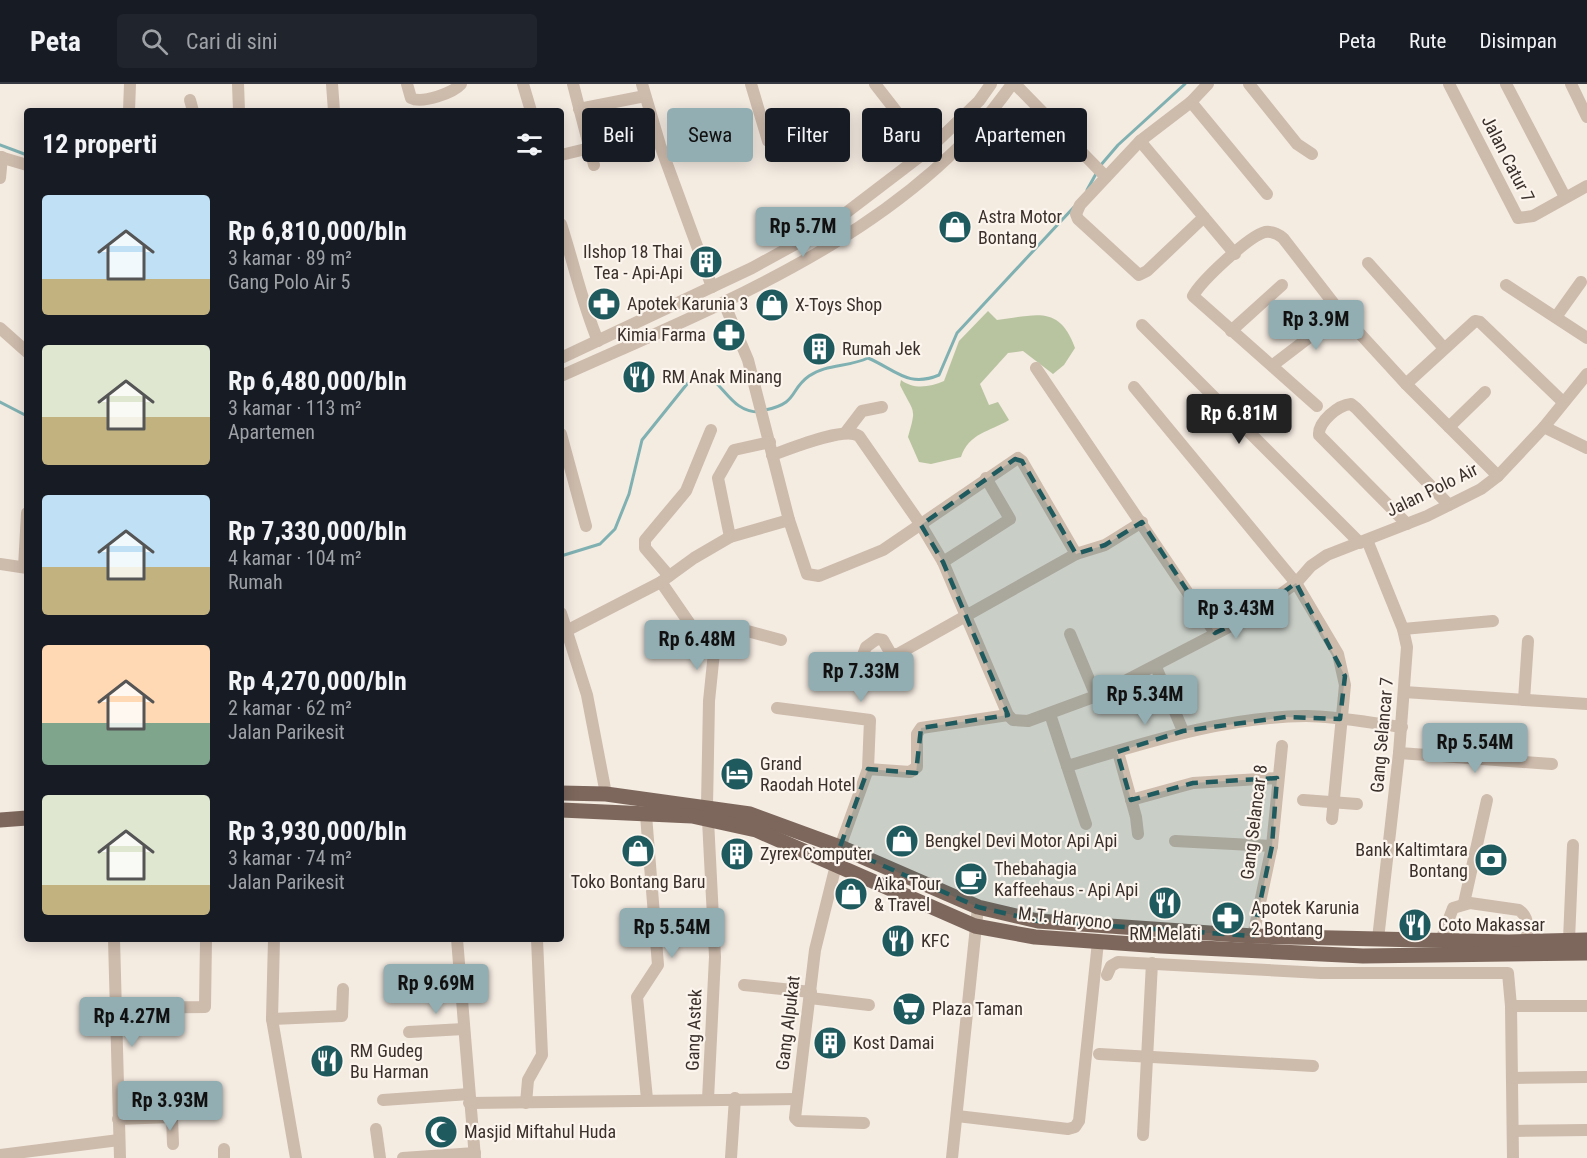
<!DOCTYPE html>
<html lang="id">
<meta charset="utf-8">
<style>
:root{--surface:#171b24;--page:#20242c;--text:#f1f3f6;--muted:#9ea1a6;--line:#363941;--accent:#92aeb2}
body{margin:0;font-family:"Roboto Condensed",sans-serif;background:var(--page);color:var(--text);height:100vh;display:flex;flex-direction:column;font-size:22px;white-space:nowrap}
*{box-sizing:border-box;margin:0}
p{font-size:20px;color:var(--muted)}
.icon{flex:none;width:33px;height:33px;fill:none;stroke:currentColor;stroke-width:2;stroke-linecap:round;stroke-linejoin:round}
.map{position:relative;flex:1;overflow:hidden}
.drawer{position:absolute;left:24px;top:24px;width:540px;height:834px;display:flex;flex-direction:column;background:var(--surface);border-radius:6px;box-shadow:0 3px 15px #0003}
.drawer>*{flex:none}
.top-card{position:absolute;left:582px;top:24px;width:570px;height:54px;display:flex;gap:12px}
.price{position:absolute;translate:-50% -51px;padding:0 14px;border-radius:6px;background:var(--accent);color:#111;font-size:20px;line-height:39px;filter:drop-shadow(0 2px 3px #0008)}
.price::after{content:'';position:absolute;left:50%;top:36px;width:18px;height:14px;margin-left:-9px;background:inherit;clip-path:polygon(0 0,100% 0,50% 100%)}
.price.on{background:#222;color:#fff}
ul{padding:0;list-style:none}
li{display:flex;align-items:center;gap:18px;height:150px;padding:0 18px}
li span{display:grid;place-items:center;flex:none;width:168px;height:120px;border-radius:6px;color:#555}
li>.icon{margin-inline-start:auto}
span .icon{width:72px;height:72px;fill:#fffc;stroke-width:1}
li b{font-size:26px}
h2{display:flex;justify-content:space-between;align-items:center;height:72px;padding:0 18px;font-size:26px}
.chip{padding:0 21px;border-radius:6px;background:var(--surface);box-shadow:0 3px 15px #0003;font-size:21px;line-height:54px}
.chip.on{background:var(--accent);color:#111}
header{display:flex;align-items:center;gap:36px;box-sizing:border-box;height:84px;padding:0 30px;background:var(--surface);border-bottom:2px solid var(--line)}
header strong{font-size:28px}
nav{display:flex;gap:33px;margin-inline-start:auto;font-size:21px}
.search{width:420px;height:54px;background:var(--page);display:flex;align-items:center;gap:15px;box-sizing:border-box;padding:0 21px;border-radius:6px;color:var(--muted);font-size:22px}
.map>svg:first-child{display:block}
</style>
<header>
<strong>Peta</strong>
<div class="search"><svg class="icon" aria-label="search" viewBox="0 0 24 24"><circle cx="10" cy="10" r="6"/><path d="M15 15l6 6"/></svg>Cari di sini</div>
<nav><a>Peta</a><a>Rute</a><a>Disimpan</a></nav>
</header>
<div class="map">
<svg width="1587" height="1074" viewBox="0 0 1587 1074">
<rect width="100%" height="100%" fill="#f4ebe1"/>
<path fill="#b8c4a0" d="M988,227L997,236C1034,232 1059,219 1075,264L1064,281L1053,290L1023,267L1008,269L980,300L989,321L998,318L1009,336C989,348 969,349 961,373L931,380L919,378L908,353C917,322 914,330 900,301L901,296C914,306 930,303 944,297L959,257Z"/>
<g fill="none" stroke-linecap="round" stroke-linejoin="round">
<g stroke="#7fb0b2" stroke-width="3">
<path d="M0,61L27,71"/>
<path d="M1100,82L1118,61L1185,0"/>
<path d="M1087,106L1097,88"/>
<path d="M0,318L27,332"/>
<path d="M765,326C799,319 789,306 809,292C826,280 849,283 868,274C896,286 908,304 939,291L957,249L1074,123"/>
<path d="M561,472L600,460L615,445L629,410L642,356L687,300L703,289C725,300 731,328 759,328"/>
</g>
<g stroke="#cdbbac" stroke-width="12">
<path d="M238,0L239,27"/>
<path d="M332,0L334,27"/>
<path d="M407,0L411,14C422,20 453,9 461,0"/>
<path d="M523,0L531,27"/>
<path d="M573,0L594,81"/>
<path d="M642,0L660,61L712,203"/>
<path d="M751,0L768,57"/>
<path d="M875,0L931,72"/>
<path d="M1015,0L1106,93"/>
<path d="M1249,0L1297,60L1312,70"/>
<path d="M1449,0L1518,134L1533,132L1587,102"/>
<path d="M1506,0L1565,113"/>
<path d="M1571,0L1587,33"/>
<path d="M190,16L193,27"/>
<path d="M1191,18L1267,110"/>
<path d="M579,25L645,12"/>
<path d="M129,27L130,0"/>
<path d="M1140,57L1191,18L1208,0"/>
<path d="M561,71L590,64"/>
<path d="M0,73L27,81"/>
<path d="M0,94L2,73"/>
<path d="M1204,133L1147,187L1139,191L1078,135L1076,130L1080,121L1140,57L1235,170"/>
<path d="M561,140C574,180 582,219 598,257"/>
<path d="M1368,179L1443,263"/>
<path d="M1506,201L1587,254"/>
<path d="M724,219L748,276L789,436L807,490L819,492L883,466L1018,374L1022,377L1076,470"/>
<path d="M1556,233L1581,198"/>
<path d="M1142,241L1360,459"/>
<path d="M0,244L27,268"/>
<path d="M1231,247L1282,201"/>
<path d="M561,274L752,184L830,141L927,67L979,17L991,0"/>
<path d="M1273,281L1341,229"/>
<path d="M1036,284L1215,549"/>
<path d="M561,292C719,221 909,148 1012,0"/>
<path d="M1406,300L1475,237L1480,238L1563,318"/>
<path d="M1134,303L1296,499L1338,570L1345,601L1332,735"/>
<path d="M1317,322L1193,212C1201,197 1249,152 1265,148C1272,147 1277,149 1283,154L1341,229L1406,300L1498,392"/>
<path d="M1449,343L1485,308"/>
<path d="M1544,343L1587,364"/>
<path d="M846,348L862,327L882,323"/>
<path d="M561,350L586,442"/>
<path d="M772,371C790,365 844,342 859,352L921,441L943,478L1008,631L1013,636L1028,637L1096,612L1252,531L1296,499L1311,482L1327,471L1427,432L1481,405L1498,392L1544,343L1587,290"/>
<path d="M1407,440L1319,351C1318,338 1338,321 1351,320L1356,324L1449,421"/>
<path d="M730,453L718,394L734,366L770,358"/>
<path d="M1367,456L1403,545L1407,563L1399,669L1378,855"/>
<path d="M943,478L1010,435L986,394"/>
<path d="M0,480L27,484"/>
<path d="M24,483L27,429"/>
<path d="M669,492L645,464V456L686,407L711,346"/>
<path d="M661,498L692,543"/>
<path d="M561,529L587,611L606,710"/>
<path d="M1403,545L1493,537"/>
<path d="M568,546L661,498L694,474L730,453L789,436"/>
<path d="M1070,550L1096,612"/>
<path d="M860,579L866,563L877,555L883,556L891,570H898L1076,470L1105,461L1142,438"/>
<path d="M1156,583L1183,647"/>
<path d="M1404,608L1587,620"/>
<path d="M1524,616L1528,557"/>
<path d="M777,624L870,636L868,685"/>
<path d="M1050,630L1086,740"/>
<path d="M1118,668L1136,733L1138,750"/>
<path d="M1399,669L1552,680"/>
<path d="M1067,682C1145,659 1223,633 1306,632C1337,632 1370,639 1402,643"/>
<path d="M1131,716L1193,699L1277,694"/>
<path d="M1303,716L1357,720"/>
<path d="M707,722L709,617L716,549L721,543L729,542L781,556"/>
<path d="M646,731L658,881L637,913L647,1015"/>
<path d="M1175,757L1272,762"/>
<path d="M840,763L868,685L910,688L917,683V650L921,644L1008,631"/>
<path d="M836,781L815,866L795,1034L798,1037L864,1039"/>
<path d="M1464,819L1487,716"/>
<path d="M1253,852L1272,762L1282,662"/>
<path d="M114,855L120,1074"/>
<path d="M274,855L272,935L296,1074"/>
<path d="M457,855L475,1074"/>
<path d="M1441,856L1453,824L1470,819L1519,826C1530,834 1527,845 1527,857"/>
<path d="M1569,856L1573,761"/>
<path d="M1107,891L1111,882L1118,878L1321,889H1508L1511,922L1513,1074"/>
<path d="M744,901L811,908"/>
<path d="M810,914L869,921"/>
<path d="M1511,922H1587"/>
<path d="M115,924L205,923L206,855"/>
<path d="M272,935L342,932L343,905"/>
<path d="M409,948L464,945"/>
<path d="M1099,970L1313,982"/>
<path d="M1512,994L1587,993"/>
<path d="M708,1015L715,873L708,736"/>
<path d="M383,1016L469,1010"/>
<path d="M469,1019L796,1015"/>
<path d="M526,1019L528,996L542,971L537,855"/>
<path d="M957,1032L1068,1045L1075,1043L1079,1037L1098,858"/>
<path d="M172,1033L173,1060"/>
<path d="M118,1035L172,1033V1009"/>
<path d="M376,1045L380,1074"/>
<path d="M1513,1047L1587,1046"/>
<path d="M1143,1051L1152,879"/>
<path d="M224,1065V1074"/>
<path d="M0,1071L119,1056"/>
<path d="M403,1074L475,1069"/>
<path d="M731,1074L735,1014"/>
<path d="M952,1074L978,823"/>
</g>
<g stroke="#7d675c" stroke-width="15">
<path d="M561,709L606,710L750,730L840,763L978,823L1038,837L1253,852L1509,858L1587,856"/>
<path d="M561,726L692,732L756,746L975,842L1035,853L1161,862L1363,872L1587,869"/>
<path d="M0,736L27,734"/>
</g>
</g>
<path fill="#1f5a5e" fill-opacity="0.2" stroke="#1f5a5e" stroke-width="4.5" stroke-dasharray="12 8" stroke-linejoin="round" d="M1015,375L1022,377L1076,470L1105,461L1142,438L1215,549L1252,531L1296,499L1345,592L1340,635L1286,633L1183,647L1117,668L1131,716L1193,699L1277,694L1272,762L1253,852L1038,837L978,823L840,763L868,685L916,689L921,644L1008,631L943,478L921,441Z"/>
<defs>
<symbol id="shop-disc" viewBox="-11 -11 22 22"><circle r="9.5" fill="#1f5a5e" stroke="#fbf5ee"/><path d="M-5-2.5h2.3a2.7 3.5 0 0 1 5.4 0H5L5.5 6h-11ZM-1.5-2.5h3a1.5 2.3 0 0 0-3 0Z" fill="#fff"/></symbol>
<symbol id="building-disc" viewBox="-11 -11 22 22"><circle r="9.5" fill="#1f5a5e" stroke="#fbf5ee"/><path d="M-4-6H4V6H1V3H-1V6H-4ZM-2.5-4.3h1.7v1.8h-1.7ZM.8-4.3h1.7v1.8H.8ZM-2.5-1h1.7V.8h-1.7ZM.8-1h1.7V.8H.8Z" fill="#fff"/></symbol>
<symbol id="pharmacy-disc" viewBox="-11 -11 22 22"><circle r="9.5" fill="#1f5a5e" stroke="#fbf5ee"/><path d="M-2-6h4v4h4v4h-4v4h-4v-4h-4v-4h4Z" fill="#fff"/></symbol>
<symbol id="restaurant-disc" viewBox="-11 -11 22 22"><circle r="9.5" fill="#1f5a5e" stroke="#fbf5ee"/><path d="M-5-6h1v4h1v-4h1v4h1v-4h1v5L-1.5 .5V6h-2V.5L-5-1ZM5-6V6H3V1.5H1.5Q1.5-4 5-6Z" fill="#fff"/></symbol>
<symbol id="hotel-disc" viewBox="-11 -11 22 22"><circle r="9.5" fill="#1f5a5e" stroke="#fbf5ee"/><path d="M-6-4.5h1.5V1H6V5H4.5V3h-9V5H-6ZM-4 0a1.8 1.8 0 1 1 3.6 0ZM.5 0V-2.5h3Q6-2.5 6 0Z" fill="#fff"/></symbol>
<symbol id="bank-disc" viewBox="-11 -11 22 22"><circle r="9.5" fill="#1f5a5e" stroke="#fbf5ee"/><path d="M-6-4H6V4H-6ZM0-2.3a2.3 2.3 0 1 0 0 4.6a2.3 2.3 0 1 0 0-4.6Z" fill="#fff"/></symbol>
<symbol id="cafe-disc" viewBox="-11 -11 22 22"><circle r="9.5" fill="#1f5a5e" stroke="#fbf5ee"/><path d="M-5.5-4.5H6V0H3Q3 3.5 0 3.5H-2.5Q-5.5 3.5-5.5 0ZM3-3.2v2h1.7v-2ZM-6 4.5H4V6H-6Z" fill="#fff"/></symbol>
<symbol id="supermarket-disc" viewBox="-11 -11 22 22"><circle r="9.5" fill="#1f5a5e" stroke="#fbf5ee"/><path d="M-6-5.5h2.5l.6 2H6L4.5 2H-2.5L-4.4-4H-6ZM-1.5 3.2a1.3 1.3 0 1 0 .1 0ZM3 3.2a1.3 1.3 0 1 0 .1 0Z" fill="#fff"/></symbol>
<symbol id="mosque-disc" viewBox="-11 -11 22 22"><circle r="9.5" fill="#1f5a5e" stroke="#fbf5ee"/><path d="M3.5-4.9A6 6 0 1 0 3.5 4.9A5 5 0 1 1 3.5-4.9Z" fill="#fff"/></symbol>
</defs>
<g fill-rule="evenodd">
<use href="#shop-disc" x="936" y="124" width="38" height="38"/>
<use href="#building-disc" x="687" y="159" width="38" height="38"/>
<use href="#pharmacy-disc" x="585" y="201" width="38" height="38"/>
<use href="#shop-disc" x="753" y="202" width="38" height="38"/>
<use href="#pharmacy-disc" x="710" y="232" width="38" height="38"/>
<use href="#building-disc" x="800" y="246" width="38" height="38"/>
<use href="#restaurant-disc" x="620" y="274" width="38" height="38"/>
<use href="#hotel-disc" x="718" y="671" width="38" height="38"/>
<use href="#shop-disc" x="883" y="738" width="38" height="38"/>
<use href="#shop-disc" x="619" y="748" width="38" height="38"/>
<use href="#building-disc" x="718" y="751" width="38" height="38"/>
<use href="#bank-disc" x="1472" y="757" width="38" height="38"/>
<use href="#cafe-disc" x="952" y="776" width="38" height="38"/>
<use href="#shop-disc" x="832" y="791" width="38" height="38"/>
<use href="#restaurant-disc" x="1146" y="800" width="38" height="38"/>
<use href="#pharmacy-disc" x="1209" y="815" width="38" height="38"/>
<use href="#restaurant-disc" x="1396" y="822" width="38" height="38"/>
<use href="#restaurant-disc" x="879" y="838" width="38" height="38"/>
<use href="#supermarket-disc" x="890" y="906" width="38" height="38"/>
<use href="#building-disc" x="811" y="940" width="38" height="38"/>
<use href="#restaurant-disc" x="308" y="958" width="38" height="38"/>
<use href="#mosque-disc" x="422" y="1029" width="38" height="38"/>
</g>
<g text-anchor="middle" stroke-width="4.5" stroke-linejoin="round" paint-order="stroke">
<g font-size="18" fill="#3b302b" stroke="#fbf5ee">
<text transform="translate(1508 75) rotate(63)" y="6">Jalan Catur 7</text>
<text transform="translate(1432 406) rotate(-26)" y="6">Jalan Polo Air</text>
<text transform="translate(1382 651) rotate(-85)" y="6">Gang Selancar 7</text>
<text transform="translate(1254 738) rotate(-83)" y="6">Gang Selancar 8</text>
<text transform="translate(1065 834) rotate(6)" y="6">M.T. Haryono</text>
<text transform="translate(788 939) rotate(-83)" y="6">Gang Alpukat</text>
<text transform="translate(694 946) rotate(-88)" y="6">Gang Astek</text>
</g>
<g font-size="18" fill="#3b302b" stroke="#fbf5ee" text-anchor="start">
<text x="978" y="139">Astra Motor<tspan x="978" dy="21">Bontang</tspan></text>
<text x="683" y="174" text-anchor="end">Ilshop 18 Thai<tspan x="683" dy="21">Tea - Api-Api</tspan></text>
<text x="627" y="226">Apotek Karunia 3</text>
<text x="795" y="227">X-Toys Shop</text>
<text x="706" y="257" text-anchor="end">Kimia Farma</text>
<text x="842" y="271">Rumah Jek</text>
<text x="662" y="299">RM Anak Minang</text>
<text x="760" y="686">Grand<tspan x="760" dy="21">Raodah Hotel</tspan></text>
<text x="925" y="763">Bengkel Devi Motor Api Api</text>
<text x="1468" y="772" text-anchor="end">Bank Kaltimtara<tspan x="1468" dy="21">Bontang</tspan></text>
<text x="760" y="776">Zyrex Computer</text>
<text x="994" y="791">Thebahagia<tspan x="994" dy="21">Kaffeehaus - Api Api</tspan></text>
<text x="638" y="804" text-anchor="middle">Toko Bontang Baru</text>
<text x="874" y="806">Aika Tour<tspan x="874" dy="21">&amp; Travel</tspan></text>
<text x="1251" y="830">Apotek Karunia<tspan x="1251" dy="21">2 Bontang</tspan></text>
<text x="1438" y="847">Coto Makassar</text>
<text x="1165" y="856" text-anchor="middle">RM Melati</text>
<text x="921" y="863">KFC</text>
<text x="932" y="931">Plaza Taman</text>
<text x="853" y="965">Kost Damai</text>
<text x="350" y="973">RM Gudeg<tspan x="350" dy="21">Bu Harman</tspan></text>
<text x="464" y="1054">Masjid Miftahul Huda</text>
</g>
</g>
</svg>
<b class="price" style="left:803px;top:174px">Rp 5.7M</b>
<b class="price" style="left:1316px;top:267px">Rp 3.9M</b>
<b class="price on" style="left:1239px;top:361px">Rp 6.81M</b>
<b class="price" style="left:1236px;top:556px">Rp 3.43M</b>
<b class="price" style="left:697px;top:587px">Rp 6.48M</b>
<b class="price" style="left:861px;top:619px">Rp 7.33M</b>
<b class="price" style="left:1145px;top:642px">Rp 5.34M</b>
<b class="price" style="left:1475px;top:690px">Rp 5.54M</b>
<b class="price" style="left:672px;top:875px">Rp 5.54M</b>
<b class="price" style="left:436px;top:931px">Rp 9.69M</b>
<b class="price" style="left:132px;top:964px">Rp 4.27M</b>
<b class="price" style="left:170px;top:1048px">Rp 3.93M</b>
<div class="top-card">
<a class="chip">Beli</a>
<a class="chip on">Sewa</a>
<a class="chip">Filter</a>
<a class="chip">Baru</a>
<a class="chip">Apartemen</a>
</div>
<section class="drawer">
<h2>12 properti<svg class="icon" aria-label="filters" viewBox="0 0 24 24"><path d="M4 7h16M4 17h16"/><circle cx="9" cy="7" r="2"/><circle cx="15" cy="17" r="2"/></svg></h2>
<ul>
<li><span style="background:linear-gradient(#bfe0f5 70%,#c2b280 0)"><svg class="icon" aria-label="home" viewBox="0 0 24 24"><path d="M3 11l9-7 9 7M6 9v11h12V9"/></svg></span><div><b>Rp 6,810,000/bln</b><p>3 kamar · 89 m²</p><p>Gang Polo Air 5</p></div></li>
<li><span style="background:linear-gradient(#dfe7d0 60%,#c2b280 0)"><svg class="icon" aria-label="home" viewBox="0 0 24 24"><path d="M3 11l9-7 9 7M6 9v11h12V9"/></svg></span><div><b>Rp 6,480,000/bln</b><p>3 kamar · 113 m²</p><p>Apartemen</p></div></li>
<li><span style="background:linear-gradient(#bfe0f5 60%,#c2b280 0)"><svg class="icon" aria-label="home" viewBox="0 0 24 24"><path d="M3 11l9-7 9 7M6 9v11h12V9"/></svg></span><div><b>Rp 7,330,000/bln</b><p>4 kamar · 104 m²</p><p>Rumah</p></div></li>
<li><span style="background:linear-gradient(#ffd9b3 65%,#7fa58c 0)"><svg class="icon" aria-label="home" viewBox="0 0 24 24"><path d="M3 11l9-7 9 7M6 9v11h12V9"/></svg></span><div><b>Rp 4,270,000/bln</b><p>2 kamar · 62 m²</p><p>Jalan Parikesit</p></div></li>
<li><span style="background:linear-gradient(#dfe7d0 75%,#c2b280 0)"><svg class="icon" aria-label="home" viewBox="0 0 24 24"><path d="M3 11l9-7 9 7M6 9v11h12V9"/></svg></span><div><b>Rp 3,930,000/bln</b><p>3 kamar · 74 m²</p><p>Jalan Parikesit</p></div></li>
</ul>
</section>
</div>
